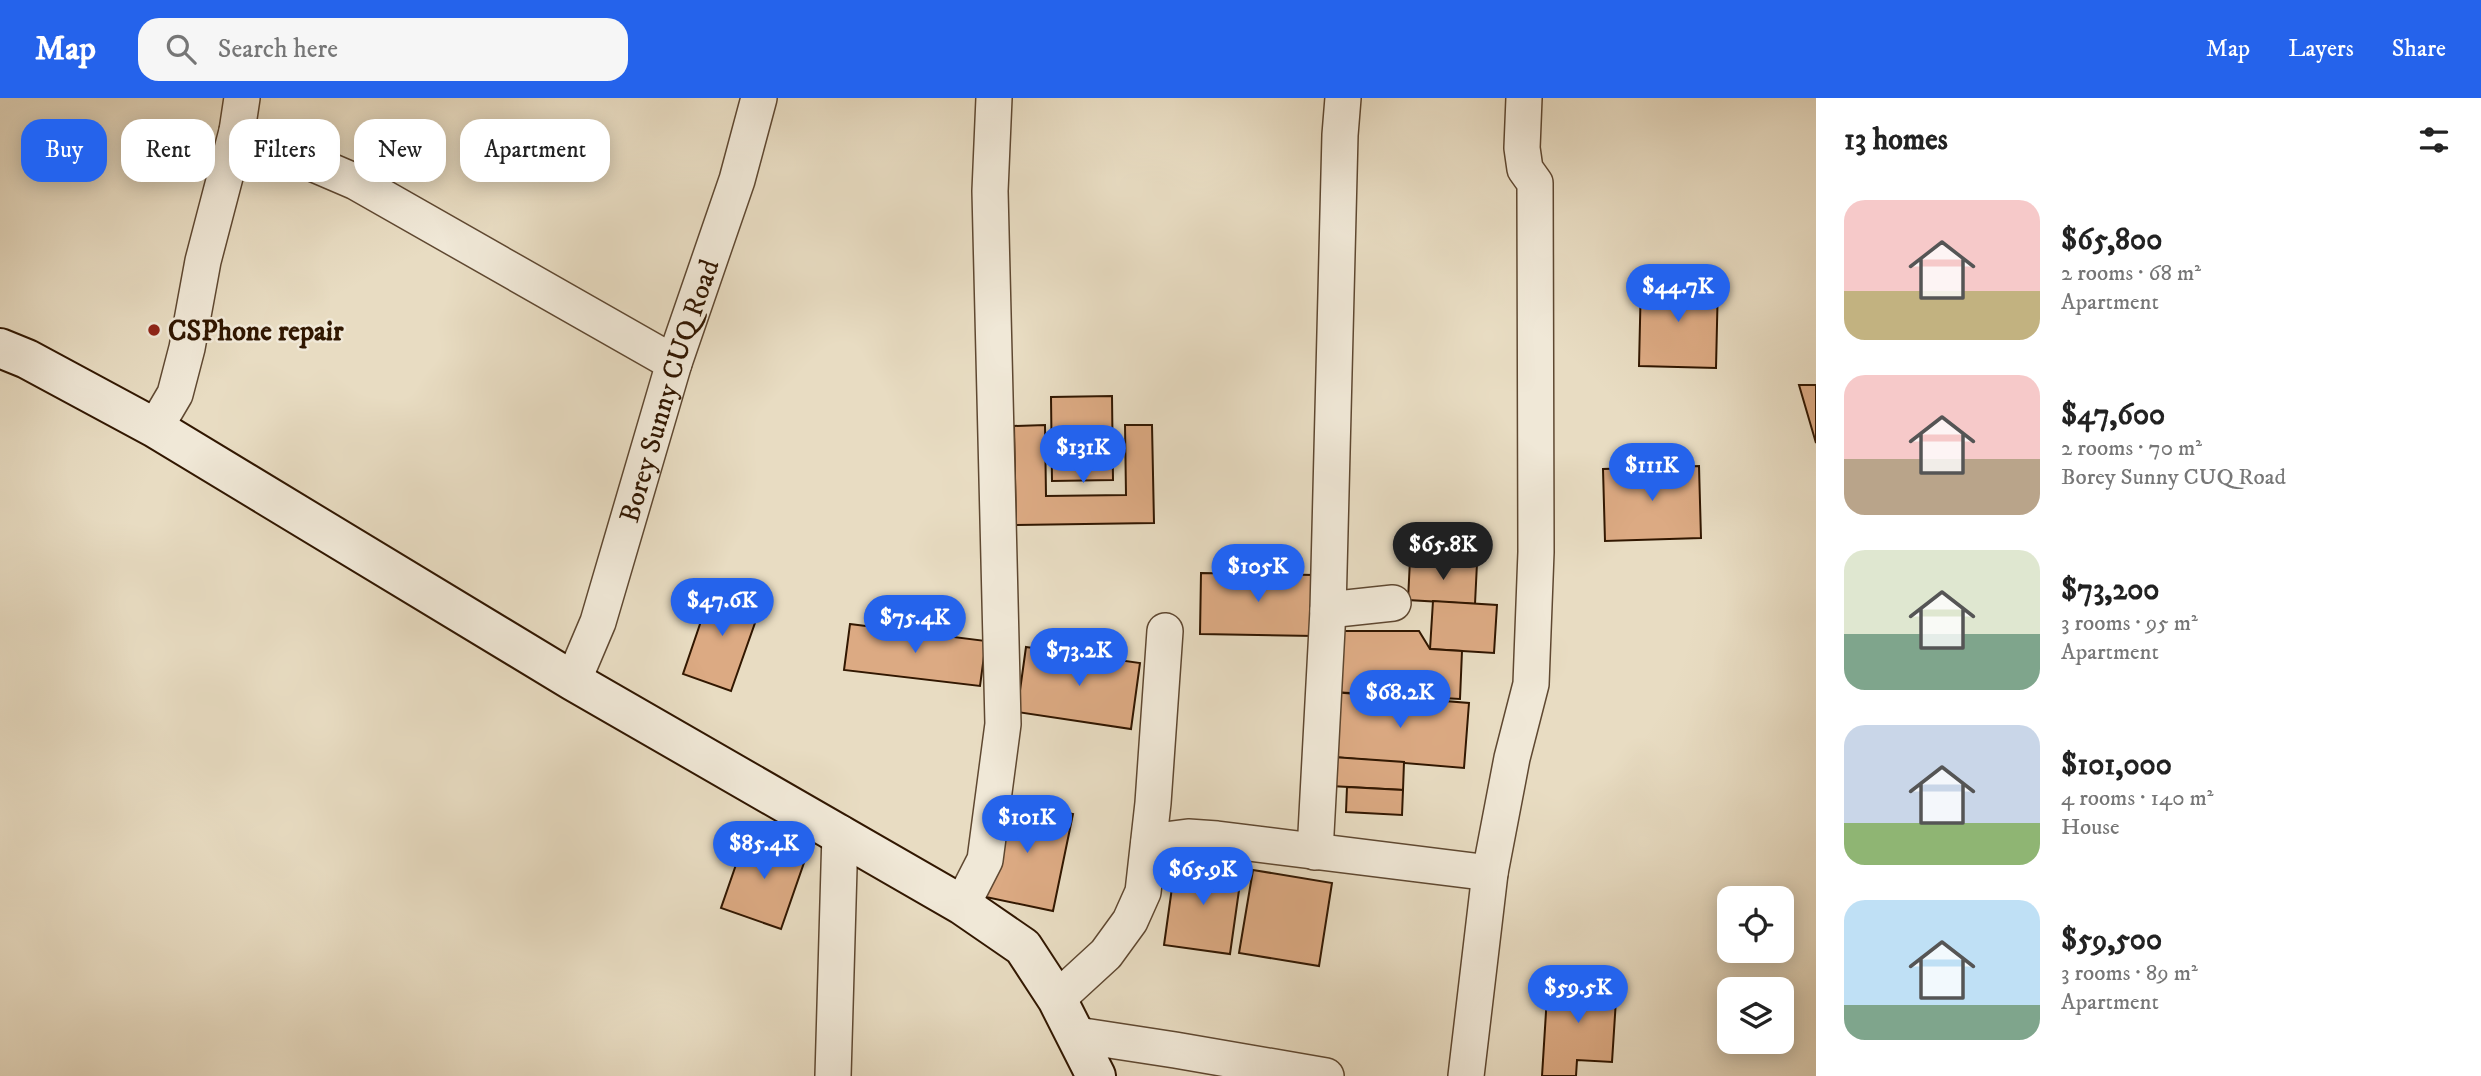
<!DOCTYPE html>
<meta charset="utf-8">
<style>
:root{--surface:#fff;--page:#f6f6f6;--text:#222;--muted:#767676;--accent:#2563eb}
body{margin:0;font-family:"IM FELL DW Pica",serif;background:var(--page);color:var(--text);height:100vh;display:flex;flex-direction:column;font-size:26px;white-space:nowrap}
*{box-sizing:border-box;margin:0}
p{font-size:23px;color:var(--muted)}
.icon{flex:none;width:38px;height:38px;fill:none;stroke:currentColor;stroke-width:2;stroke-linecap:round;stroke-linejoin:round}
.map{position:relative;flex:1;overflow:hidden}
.sheet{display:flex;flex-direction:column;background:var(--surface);width:665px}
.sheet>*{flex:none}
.guide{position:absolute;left:21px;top:21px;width:665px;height:63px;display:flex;gap:14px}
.tools{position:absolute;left:1717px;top:788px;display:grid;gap:14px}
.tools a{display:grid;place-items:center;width:77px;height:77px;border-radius:14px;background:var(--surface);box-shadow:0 4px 18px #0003;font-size:35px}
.price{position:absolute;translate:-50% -60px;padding:0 16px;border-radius:24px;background:var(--accent);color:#fff;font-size:23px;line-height:46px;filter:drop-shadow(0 2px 4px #0008)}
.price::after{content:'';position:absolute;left:50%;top:42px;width:21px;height:16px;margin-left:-10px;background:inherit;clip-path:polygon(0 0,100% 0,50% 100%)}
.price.on{background:#222;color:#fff}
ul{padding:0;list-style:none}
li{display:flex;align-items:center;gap:21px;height:175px;padding:0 28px}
li span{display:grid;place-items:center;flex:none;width:196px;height:140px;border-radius:21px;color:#555}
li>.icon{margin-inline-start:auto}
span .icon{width:84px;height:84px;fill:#fffc;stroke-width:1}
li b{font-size:30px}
h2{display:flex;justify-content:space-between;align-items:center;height:84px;padding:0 28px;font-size:30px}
.pill{padding:0 24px;border-radius:21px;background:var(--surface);box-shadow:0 4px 18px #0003;font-size:24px;line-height:63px}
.pill.on{background:var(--accent);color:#fff}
header{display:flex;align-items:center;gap:42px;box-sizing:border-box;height:98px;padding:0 35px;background:var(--accent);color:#fff}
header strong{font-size:33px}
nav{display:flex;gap:38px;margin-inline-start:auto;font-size:24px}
.search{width:490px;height:63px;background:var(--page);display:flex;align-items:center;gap:18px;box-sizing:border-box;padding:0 24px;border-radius:21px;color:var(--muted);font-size:26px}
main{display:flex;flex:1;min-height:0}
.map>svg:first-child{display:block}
</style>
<header>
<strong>Map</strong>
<div class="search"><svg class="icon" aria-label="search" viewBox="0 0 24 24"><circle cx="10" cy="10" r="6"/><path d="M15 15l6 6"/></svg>Search here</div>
<nav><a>Map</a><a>Layers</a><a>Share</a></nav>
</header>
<main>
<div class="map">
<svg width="1816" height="978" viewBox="0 0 1816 978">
<rect width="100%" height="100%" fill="#e8dcc2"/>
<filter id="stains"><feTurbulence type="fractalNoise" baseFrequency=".00286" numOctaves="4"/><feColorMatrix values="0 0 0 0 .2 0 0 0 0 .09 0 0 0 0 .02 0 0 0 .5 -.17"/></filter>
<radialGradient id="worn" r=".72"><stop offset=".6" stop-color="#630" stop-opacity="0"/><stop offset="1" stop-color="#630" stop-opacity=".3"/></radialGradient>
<g fill="#dcaa83" stroke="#311701" stroke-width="2">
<path d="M1641,181L1718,183L1716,270L1639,268Z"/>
<path d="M1799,287H1816V345Z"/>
<path d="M1112,298L1113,382L1052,383L1051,299Z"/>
<path d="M1045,327L1046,398L1126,397L1125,327H1152L1154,425L1016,427L1014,328Z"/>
<path d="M1699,368L1701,440L1605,443L1603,371Z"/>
<path d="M1410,462L1477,465L1475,506L1408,502Z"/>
<path d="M1201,475L1315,477L1314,538L1200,536Z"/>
<path d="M713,488L762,505L731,593L683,576Z"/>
<path d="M1433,503L1497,507L1494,555L1430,551Z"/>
<path d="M850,526L986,543L980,588L844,572Z"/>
<path d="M1336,533H1419L1430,551L1462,553L1460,601L1332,594Z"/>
<path d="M1026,549L1140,565L1131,631L1017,614Z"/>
<path d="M1332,594L1469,605L1464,670L1333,659Z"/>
<path d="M1333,659L1404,664L1403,692L1331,688Z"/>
<path d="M1347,689L1403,692L1402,717L1346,714Z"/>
<path d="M1001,701L1073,716L1053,813L981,798Z"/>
<path d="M747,735L807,756L781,831L721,810Z"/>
<path d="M1176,761L1242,771L1230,856L1164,847Z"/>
<path d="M1253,772L1332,785L1319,868L1239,855Z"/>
<path d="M1548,882L1617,886L1612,964L1577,962L1576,978H1542Z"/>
</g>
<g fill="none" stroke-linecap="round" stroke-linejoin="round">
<defs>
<g id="street">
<path d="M242,0L237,33L356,84L674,265"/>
<path d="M155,330L175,296L187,250L203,163L237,33"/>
<path d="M1328,512L1393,505"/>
<path id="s1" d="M573,583L598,524L674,265L737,82L759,0"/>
<path d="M1149,744L1188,739L1217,741L1490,775"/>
<path d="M1315,754L1328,512L1340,37L1343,0"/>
<path d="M962,807L985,762L1003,626L990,93L994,0"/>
<path d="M1057,901L1106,856L1130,823L1143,794L1153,705L1165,533"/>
<path d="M1077,937L1175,952L1326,978"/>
<path d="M833,978L840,735"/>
<path d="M1466,978L1490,775L1512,660L1531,586L1536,454L1535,85L1525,71L1522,50L1524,0"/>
</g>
<path id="secondary" d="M0,250L27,261L155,330L573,583L962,807L1023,849L1057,901L1096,978"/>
</defs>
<use href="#street" stroke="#5f4831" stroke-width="38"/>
<use href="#secondary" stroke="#311701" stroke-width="42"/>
<use href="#street" stroke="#f0e8d7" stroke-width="35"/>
<use href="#secondary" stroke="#f0e8d7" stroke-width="38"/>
</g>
<circle fill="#8f2418" stroke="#f0e8d7" stroke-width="2.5" cx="154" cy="232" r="7"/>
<g text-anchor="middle" stroke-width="5" stroke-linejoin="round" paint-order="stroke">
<g font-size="28" font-weight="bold" fill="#311701" stroke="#f0e8d7" text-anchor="start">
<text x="168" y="242">CSPhone repair</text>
</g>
<g font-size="28" fill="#311701" stroke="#f0e8d7">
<text dy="10" stroke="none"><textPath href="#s1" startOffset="306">Borey Sunny CUQ Road</textPath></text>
</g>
</g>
<rect width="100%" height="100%" filter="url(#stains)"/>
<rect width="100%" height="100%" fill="url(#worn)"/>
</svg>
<div class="tools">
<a><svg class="icon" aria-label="locate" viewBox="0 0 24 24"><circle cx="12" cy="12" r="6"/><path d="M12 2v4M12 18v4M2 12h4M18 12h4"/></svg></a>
<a><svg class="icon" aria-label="layers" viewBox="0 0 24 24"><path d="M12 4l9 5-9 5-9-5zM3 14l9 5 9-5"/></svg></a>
</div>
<b class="price" style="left:1678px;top:226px">$44.7K</b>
<b class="price" style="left:1083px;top:387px">$131K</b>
<b class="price" style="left:1652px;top:405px">$111K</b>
<b class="price on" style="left:1443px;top:484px">$65.8K</b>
<b class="price" style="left:1258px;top:506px">$105K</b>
<b class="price" style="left:722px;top:540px">$47.6K</b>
<b class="price" style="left:915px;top:557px">$75.4K</b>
<b class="price" style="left:1079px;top:590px">$73.2K</b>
<b class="price" style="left:1400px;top:632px">$68.2K</b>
<b class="price" style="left:1027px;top:757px">$101K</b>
<b class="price" style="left:764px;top:783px">$85.4K</b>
<b class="price" style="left:1203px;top:809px">$65.9K</b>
<b class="price" style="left:1578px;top:927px">$59.5K</b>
<div class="guide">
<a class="pill on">Buy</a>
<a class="pill">Rent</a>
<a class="pill">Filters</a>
<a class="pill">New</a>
<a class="pill">Apartment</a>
</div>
</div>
<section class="sheet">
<h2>13 homes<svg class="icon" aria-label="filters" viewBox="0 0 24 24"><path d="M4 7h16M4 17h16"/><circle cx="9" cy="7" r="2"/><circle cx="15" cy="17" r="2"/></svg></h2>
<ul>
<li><span style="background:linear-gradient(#f6c9c9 65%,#c2b280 0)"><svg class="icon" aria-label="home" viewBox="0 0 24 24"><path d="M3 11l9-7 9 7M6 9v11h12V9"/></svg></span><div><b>$65,800</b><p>2 rooms · 68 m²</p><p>Apartment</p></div></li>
<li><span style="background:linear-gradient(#f6c9c9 60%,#b9a48a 0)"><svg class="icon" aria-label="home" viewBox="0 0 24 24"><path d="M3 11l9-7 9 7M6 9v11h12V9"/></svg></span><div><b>$47,600</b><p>2 rooms · 70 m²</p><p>Borey Sunny CUQ Road</p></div></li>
<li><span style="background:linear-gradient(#dfe7d0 60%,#7fa58c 0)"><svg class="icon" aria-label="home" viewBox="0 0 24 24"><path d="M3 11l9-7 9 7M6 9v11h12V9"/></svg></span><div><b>$73,200</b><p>3 rooms · 95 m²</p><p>Apartment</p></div></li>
<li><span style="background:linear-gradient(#c9d6e8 70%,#8fb573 0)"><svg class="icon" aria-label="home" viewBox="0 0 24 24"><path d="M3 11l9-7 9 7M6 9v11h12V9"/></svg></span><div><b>$101,000</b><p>4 rooms · 140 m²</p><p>House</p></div></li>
<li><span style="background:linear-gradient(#bfe0f5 75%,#7fa58c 0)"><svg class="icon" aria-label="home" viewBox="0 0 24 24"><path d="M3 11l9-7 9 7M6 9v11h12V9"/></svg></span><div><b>$59,500</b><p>3 rooms · 89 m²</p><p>Apartment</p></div></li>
</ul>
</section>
</main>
